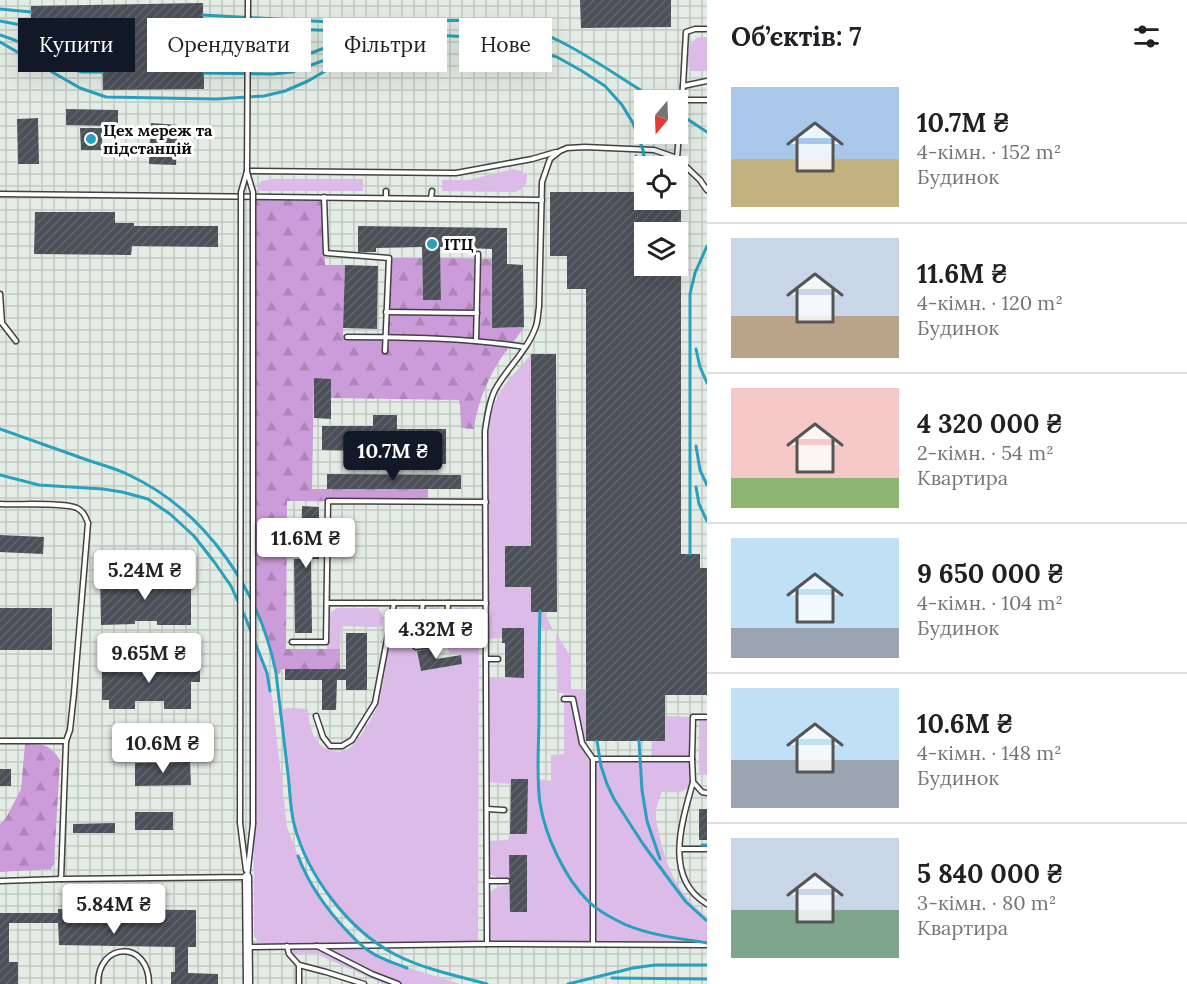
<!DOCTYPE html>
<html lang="uk">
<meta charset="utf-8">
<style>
:root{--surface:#fff;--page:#f6f6f6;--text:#202124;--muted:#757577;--line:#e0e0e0;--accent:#111827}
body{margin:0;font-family:Lora,serif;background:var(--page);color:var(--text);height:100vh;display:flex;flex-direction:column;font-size:22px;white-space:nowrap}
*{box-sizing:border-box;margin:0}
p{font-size:20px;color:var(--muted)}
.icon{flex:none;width:33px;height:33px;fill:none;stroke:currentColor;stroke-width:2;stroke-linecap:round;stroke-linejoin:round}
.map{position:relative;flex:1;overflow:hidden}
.panel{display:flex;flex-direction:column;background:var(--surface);width:480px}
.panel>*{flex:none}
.guide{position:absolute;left:18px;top:18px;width:570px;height:54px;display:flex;gap:12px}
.needle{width:39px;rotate:199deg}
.tools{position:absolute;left:634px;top:90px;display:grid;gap:12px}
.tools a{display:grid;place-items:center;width:54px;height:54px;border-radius:0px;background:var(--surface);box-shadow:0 6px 24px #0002;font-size:30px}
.price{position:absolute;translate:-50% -51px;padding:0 14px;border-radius:6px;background:#fff;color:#222;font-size:20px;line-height:39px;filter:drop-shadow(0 2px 3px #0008)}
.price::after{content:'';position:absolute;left:50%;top:36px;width:18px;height:14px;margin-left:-9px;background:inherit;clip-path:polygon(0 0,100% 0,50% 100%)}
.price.selected{background:var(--accent);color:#fff}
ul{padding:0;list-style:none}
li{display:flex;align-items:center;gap:18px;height:150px;padding:0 24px}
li+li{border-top:2px solid var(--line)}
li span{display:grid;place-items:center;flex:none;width:168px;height:120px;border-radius:0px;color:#555}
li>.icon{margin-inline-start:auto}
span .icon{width:72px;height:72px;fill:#fffc;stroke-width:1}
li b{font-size:26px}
h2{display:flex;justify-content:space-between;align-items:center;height:72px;padding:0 24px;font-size:26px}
.chip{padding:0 21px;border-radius:0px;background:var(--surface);box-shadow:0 6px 24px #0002;font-size:21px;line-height:54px}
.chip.selected{background:var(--accent);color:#fff}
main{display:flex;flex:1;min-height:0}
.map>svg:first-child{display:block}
</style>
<main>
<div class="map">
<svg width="707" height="984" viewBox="0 0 707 984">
<defs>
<pattern id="industrial-grid" width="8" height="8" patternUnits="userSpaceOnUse" patternTransform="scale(1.5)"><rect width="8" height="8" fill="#e4ede5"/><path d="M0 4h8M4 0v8" fill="none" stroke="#c2cac3"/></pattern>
<pattern id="forest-firs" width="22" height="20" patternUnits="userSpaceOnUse" patternTransform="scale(1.5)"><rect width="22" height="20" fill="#cc9bd9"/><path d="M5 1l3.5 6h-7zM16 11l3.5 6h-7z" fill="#ae84b9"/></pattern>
<pattern id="building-hatch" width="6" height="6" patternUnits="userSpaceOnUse" patternTransform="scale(1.5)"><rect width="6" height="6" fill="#4c5058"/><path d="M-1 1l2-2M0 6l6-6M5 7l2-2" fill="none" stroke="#61656b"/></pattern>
</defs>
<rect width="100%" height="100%" fill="#f2f2ff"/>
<path fill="url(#industrial-grid)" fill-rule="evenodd" d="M0,0H707V984H0ZM645,100H678V134H645ZM645,166H678V200H645ZM645,232H678V266H645Z"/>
<g fill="#dcbbe9">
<path d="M699,37H707V71H691C685,60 687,42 699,37Z"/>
<path d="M513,169L521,171L527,175C527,184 525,188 516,192L442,191V180H469Z"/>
<path d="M272,179H363V191H258V187L261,181Z"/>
<path d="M531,354V546H505V587H531V612H544L553,630L539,628V779L551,781V755L564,754V693H557L556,633L571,657V690H586L587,759H651L652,741H665V716L693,717V782C683,795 677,792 662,792C660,798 657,804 656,810C655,819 658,829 660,838C669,874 678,893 707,917V945L487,944V893C495,888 500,885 510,885V912H527V855H510V878H499L487,874V841L508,840L510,834H527L528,780L512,779L511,784L486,782V677H524V628H502V638L486,639L485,431C490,415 496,397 506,383C514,373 523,365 531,354Z"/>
<path d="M432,607L443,610L444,635L436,640L427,641C418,633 423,622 425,611Z"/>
<path d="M337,608H377L381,612L383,618L382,626L377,627L341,626L340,649H327C327,635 323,615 337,608Z"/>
<path d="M457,608C472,608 477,609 479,626L478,944L379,945C340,917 305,870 294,823C291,811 291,799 290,787C286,761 283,735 280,709L292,708L308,709C309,724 312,742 327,749C332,751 339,753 345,751C356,747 375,714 379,702C384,683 386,662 390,642L416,643V647L421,671L462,664L460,653L453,654L449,652L448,649L451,612Z"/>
<path d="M253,638L267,673L272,697L287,827L305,874L325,906L340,923L368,951L390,962L460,984H384L314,953L289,954L287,946C274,946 261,949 254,936Z"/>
<rect x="699" y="721" width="8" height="54"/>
</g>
<g fill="url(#forest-firs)">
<path d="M253,196L324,197L325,265H345L343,335L386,337L389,258H422L423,300H441L440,258L492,259V328L524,327C518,337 511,345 504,354C489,374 477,404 474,429L461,428L460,406L459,400L331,398V379L314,378L312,489H428V502L287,501L286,649H340V669H281L280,674L276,673C271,649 264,626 253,604Z"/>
<path d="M25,744C43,744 50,744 60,760L54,863L51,869L0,872V824L6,818L21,789Z"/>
</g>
<g fill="url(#building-hatch)" fill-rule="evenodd">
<path d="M580,0H671V27L581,28Z"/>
<path d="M203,3L204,89L103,90L102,46H31V6Z"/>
<path d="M66,109L118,110V126L66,125Z"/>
<path d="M38,118L39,164H18L17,119Z"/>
<path d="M151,123L178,125L176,165L149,164Z"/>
<path d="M80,128H102V150H81Z"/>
<path d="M550,192H645V200H678V192H681V554H700V568H707V695H665V741H586V289H567V256H550ZM645,232H678V266H645Z"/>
<path d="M35,212H115V223H134V226H218V247L132,246L131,255L34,254Z"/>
<path d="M358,226L507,228V264L523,265L524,327L492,328V249L440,247L441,300H423L422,247L376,248V252H358Z"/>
<path d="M345,265L378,266L377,329L343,328Z"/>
<path d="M531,354H556L557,612H531V587H505V546H531Z"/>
<path d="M314,378L331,379V419L314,418Z"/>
<path d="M373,415H397V429H446V464L404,463L405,452L322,450V426H373Z"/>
<path d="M327,474L461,475V489H327Z"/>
<path d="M302,506L319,507V559H311L312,633H295L294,559H301Z"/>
<path d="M0,535L44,537L43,554L0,552Z"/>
<path d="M100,575H127V583H158L157,575H183V583H191V625H157V621H135V624L101,625Z"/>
<rect x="0" y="608" width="52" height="42"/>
<path d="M502,628H524V678L505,677V643H502Z"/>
<path d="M346,633H367V690H346V680H337L336,710H322V680H285V669H346Z"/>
<path d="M435,648L437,659L461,655L462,664L421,671L417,651Z"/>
<path d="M102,662H191V667H200V682H191V709H164V701H135V709H109V700H102Z"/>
<path d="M190,762L191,785L135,786V763Z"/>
<rect x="0" y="769" width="11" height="17"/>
<path d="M511,779H528L527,834H510Z"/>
<rect x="699" y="809" width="8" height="31"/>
<rect x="135" y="812" width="38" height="18"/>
<path d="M115,823V833H73V824Z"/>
<path d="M509,855H527V912H510Z"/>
<path d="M58,909L196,910V947H188V973L218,974V984H171V972H175V947L59,945L58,923H9V962H18V984H0V913H58Z"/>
</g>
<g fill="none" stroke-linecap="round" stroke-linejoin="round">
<defs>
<g id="service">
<path d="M683,86L686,32L695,29H707"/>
<path d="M682,100H707"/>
<path d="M677,158L683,86L707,81"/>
<path d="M247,171L456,173L532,159L556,152"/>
<path d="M0,194L542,200"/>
<path d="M324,197L326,253L389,258L385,351"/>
<path d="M386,198V191"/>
<path d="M431,198L432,191"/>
<path d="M0,294L2,323L16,341"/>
<path d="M386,312L477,313"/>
<path d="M347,337C405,337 468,338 525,347"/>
<path d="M476,341L478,254"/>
<path d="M0,504C17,505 64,502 77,508C84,512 85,516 88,523L74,693L70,730L66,741L61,879"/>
<path d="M328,603H486"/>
<path d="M423,603L416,647L446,643L448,603"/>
<path d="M292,642H326L328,501L486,502"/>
<path d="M486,659H498"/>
<path d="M564,699H573L582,743L593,759V944"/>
<path d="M316,716L323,737L330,746H342L352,740L375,703L394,603"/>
<path d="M0,741H66"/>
<path d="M593,759H692L693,717H707"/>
<path d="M692,759L693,782L702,792L707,793"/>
<path d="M693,782C682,822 663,878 707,904"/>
<path d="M487,809L504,810"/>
<path d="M240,823L246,870"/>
<path d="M680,849H707"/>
<path d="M0,881L61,879L247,877L253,824"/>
<path d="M487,881H507"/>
<path d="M487,944L485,431C487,417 489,402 495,390C507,368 528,350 536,326C538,320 538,313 539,307L542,182L550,159L560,151L567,148L585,147L654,150L677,158L700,180L707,190"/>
<path d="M287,946L289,954L299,965L326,972L364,984"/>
<path d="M317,946L372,974L398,984"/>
<path d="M249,947L487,944L707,945"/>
<path d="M98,984C98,941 149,940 149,984"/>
<path d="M299,984V965"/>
</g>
<path id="minor" d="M247,877L248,984"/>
</defs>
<use href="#service" stroke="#424242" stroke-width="7"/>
<use href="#minor" stroke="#424242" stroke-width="11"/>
<use href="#service" stroke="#fff" stroke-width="4"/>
<use href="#minor" stroke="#fff" stroke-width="8"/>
<g stroke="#29a0bd" stroke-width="3">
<path d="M0,9L31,12"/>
<path d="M203,15L348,23"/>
<path d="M0,21L31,27"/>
<path d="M340,22L495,20C557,29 604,69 657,100"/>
<path d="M203,26L402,33"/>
<path d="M0,35C21,42 42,52 64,57C77,60 90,59 103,59"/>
<path d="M0,42L80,88L106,97L216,99L264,96L285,91L308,81L351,56L376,44L406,37L429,35L473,37L502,41L557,57L582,71L605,86L622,105L633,123L643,150L646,166"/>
<path d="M39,59L82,72H103"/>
<path d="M203,61L272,63L289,61L333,45L377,40"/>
<path d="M204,73L273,74L292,72L347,52"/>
<path d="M678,113L707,132"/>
<path d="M636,156L639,167L641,192"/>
<path d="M696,349L700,367L707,383"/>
<path d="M0,429C30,440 60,450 90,461C103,465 117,469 129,475C206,511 260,591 276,673C280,707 284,740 288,774C290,790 290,808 294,824C307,875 348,930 396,955C424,969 457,976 487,984"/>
<path d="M696,446L700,470L707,485"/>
<path d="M0,475L39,485L103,489L122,492L148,499L170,514L194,536L215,563L231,586L246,619L267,673L270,691"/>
<path d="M696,487L699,504L707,521"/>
<path d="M690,554V294L695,273L707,246"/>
<path d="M540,611C539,646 539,681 539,716C539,745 536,775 540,803C545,836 565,878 588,901C596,909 608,916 618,921C644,935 679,938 707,943"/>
<path d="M597,741L601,766L607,784L614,799L643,844L668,878L686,902L707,921"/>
<path d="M639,741L642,790L647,821L660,859"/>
<path d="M702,845H707"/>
<path d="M298,856C309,885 327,910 348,932C355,939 361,946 369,951C380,959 394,963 407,968"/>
<path d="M612,978L707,979"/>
<path d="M568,984L633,968L655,965H707"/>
</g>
<defs>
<g id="service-bridge">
<path d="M247,172L253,192V824"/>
<path d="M240,823L241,192L247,171L248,0"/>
</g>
</defs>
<use href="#service-bridge" stroke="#424242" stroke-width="7" stroke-linecap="butt"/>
<use href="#service-bridge" stroke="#fff" stroke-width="4"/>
</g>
<g fill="#29a0bd" stroke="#fff" stroke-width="2">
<circle cx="91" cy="139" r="6"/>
<circle cx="432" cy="244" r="6"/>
</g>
<g text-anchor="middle" stroke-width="6" stroke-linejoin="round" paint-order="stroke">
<g font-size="16" font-weight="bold" fill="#0f0f0f" stroke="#fff" text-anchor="start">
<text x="103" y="136">Цех мереж та<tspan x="103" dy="18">підстанцій</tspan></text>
<text x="444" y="250">ІТЦ</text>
</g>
</g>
</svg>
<div class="tools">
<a><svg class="needle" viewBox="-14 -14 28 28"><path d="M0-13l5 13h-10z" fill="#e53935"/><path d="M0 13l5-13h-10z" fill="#757577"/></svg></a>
<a><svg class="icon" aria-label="locate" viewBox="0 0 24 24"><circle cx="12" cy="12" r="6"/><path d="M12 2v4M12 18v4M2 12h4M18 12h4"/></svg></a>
<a><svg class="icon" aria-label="layers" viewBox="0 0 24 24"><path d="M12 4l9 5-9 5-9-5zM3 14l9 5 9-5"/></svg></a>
</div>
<b class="price selected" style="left:393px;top:482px">10.7M ₴</b>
<b class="price" style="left:306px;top:569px">11.6M ₴</b>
<b class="price" style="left:145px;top:601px">5.24M ₴</b>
<b class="price" style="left:436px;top:660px">4.32M ₴</b>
<b class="price" style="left:149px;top:684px">9.65M ₴</b>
<b class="price" style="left:163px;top:774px">10.6M ₴</b>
<b class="price" style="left:114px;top:935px">5.84M ₴</b>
<div class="guide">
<a class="chip selected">Купити</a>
<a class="chip">Орендувати</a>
<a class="chip">Фільтри</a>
<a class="chip">Нове</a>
</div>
</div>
<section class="panel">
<h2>Об’єктів: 7<svg class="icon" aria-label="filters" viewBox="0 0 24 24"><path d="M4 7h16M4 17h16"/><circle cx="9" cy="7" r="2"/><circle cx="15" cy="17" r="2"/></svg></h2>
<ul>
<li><span style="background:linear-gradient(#a9c7e8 60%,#c2b280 0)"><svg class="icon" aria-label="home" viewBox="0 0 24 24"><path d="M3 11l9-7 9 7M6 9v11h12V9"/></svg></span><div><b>10.7M ₴</b><p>4-кімн. · 152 m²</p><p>Будинок</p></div></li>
<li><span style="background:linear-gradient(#c9d6e8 65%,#b9a48a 0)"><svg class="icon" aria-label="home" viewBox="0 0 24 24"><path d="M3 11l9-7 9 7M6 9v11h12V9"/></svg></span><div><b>11.6M ₴</b><p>4-кімн. · 120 m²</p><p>Будинок</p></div></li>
<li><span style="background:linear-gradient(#f6c9c9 75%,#8fb573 0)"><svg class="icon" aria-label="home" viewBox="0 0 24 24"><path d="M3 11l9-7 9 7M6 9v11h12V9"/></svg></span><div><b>4 320 000 ₴</b><p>2-кімн. · 54 m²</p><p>Квартира</p></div></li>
<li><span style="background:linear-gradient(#bfe0f5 75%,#9aa5b1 0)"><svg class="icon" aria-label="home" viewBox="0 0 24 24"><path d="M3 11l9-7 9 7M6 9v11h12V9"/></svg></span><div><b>9 650 000 ₴</b><p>4-кімн. · 104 m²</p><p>Будинок</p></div></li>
<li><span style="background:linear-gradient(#bfe0f5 60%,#9aa5b1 0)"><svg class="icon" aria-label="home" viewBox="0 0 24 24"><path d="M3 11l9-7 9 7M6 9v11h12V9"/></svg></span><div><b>10.6M ₴</b><p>4-кімн. · 148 m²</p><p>Будинок</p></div></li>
<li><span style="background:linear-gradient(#c9d6e8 60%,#7fa58c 0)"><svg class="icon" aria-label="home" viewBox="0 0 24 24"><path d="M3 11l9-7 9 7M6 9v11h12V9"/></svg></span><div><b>5 840 000 ₴</b><p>3-кімн. · 80 m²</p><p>Квартира</p></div></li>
</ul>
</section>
</main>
